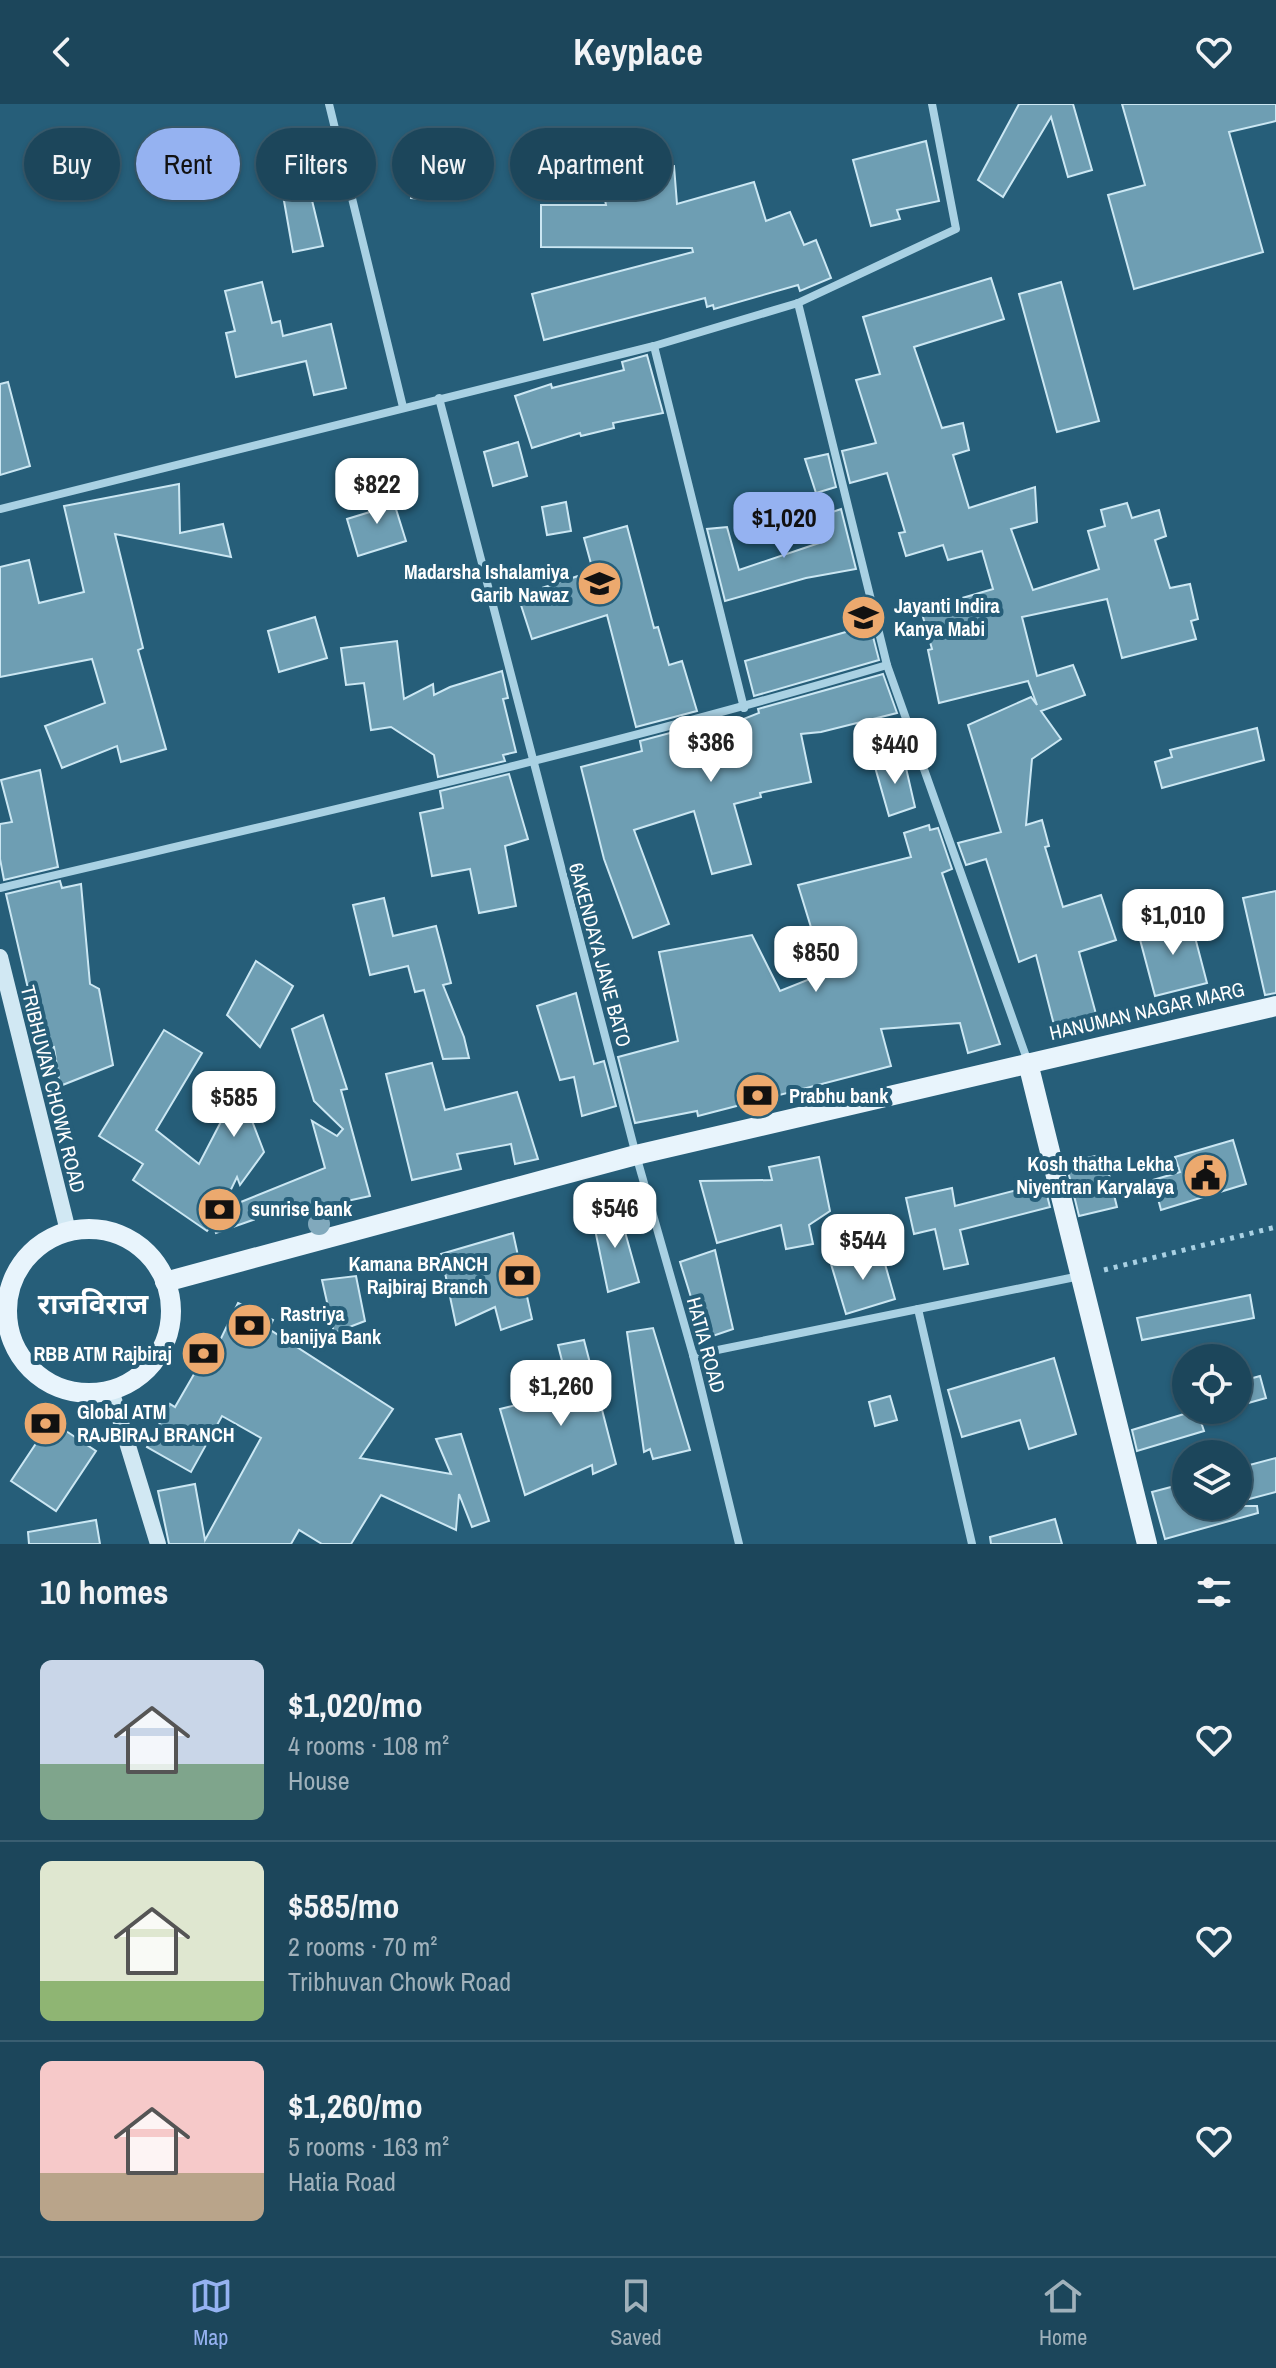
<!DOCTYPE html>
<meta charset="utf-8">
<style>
:root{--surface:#1c465b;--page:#254d61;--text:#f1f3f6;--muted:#a0b1bb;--line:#3a5e71;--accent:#95b2f1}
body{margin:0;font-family:"Archivo Narrow","Noto Sans Devanagari",sans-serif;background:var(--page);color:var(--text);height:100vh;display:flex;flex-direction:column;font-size:30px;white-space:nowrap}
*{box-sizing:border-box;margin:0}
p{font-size:26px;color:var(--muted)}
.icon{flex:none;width:44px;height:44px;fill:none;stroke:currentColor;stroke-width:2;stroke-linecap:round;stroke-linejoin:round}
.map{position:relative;height:1440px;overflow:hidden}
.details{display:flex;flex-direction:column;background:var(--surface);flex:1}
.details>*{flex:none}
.banner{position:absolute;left:24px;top:24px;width:800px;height:72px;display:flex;gap:16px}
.tools{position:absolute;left:1172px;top:1240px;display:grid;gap:16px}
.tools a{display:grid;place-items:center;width:80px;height:80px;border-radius:50%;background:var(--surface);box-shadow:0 2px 6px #0004,0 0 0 2px var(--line);font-size:40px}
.price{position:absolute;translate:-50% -68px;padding:0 18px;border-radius:16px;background:#fff;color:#222;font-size:26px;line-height:52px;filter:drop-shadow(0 2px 4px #0008)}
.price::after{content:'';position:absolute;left:50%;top:48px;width:24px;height:18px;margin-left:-12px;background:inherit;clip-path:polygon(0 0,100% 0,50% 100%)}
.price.current{background:var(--accent);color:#111}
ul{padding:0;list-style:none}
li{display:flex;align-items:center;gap:24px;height:200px;padding:0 40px}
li+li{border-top:2px solid var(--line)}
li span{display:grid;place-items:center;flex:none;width:224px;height:160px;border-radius:12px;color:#555}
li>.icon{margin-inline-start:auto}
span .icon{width:96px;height:96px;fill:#fffc;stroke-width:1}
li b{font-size:34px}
h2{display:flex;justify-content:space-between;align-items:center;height:96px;padding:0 40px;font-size:34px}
.tag{padding:0 28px;border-radius:36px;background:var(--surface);box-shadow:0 2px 6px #0004,0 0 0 2px var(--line);font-size:28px;line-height:72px}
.tag.current{background:var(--accent);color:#111}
header{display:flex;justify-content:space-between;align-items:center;height:104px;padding:0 40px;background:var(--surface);font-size:36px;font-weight:700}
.tab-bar{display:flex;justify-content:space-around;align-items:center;height:112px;border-top:2px solid var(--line);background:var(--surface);font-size:22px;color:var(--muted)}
.tab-bar a{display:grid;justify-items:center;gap:4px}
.tab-bar .current{color:var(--accent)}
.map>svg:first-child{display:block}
</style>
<header><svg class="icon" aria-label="back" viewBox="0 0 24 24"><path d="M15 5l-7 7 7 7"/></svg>Keyplace<svg class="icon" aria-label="heart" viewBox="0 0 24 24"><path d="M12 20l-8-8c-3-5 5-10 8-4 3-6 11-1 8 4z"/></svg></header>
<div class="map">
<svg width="1276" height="1440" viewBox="0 0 1276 1440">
<rect width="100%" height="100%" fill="#265e79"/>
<g fill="#6e9eb3" stroke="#cbe7f3" stroke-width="2">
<path d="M1019,0H1073L1092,66L1068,73L1051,13L1003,93L978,76Z"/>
<path d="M1122,0H1276V17L1229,28L1263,148L1134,185L1108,91L1145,81Z"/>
<path d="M650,27L660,63L674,62L677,100L754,78L766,117L790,108L804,141L816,136L831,174L800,187L798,181L714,205L713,201L707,203L705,194L544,236L532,190L693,148L692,144L541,143V101H606L594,37Z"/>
<path d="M303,36L310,88L323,142L293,148L274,40Z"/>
<path d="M926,37L939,97L897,106L900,115L871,122L853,56Z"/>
<path d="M414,61L442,64L439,96L411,94Z"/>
<path d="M991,174L1004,215L914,243L942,324L963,319L969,346L953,351L969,404L1035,383L1037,418L1011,425L1033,486L1099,465L1088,427L1105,422L1101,406L1127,399L1132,414L1159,406L1166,432L1155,436L1170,484L1190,480L1198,515L1191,517L1196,535L1122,554L1107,495L1022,513L1037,572L1073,561L1085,591L1041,607L1061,635L1032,655L1026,721L1042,716L1049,742L1045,743L1063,803L1101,791L1116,836L1079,848L1096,910L1054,921L1036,851L1019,858L986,755L966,761L958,739L1001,728L968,621L1031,593L1037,601L1028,577L939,599L928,546L932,545L921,506L993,485L982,447L948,456L943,441L906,452L899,429L905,428L887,369L850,379L842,347L876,339L856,276L880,270L863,213Z"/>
<path d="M262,178L272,219L280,217L283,232L331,220L346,284L314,291L306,257L236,273L226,229L235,227L225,187Z"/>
<path d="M1061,178L1099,317L1057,328L1019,190Z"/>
<path d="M647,251L663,309L613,319L614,324L581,332L580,329L532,344L515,292L551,280L552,284L624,266L622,258Z"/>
<path d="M8,278L30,362L0,371V280Z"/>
<path d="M518,338L527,372L493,382L484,348Z"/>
<path d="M828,350L836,383L816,389L805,355Z"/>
<path d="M179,380L180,429L223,420L231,453L115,430L143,544L138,546L166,645L121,658L117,642L62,664L45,622L105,599L92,555L0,573V463L29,456L39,499L84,488L64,402Z"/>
<path d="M390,386L406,437L358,452L347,415L373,407L369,393Z"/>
<path d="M566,398L571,427L547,431L542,403Z"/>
<path d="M841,405L856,465L806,474L725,497L707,425L727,423L739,466L819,439L812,415Z"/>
<path d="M627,422L654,524L658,523L669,561L682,557L697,607L636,623L607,511L532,535L518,492L593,467L584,434Z"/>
<path d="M315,513L327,554L279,568L268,527Z"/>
<path d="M870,521L879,556L754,592L745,557Z"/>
<path d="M397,537L404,595L433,580L434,591L450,583L502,567L508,594L503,595L516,648L503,651L505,657L438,673L434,651L391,623L371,626L364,579L346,581L341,544Z"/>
<path d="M883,570L897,609L821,628L801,630L811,678L760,689L761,693L734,700L751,760L712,770L694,707L634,726L669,820L633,834L604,755L581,663L642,647L640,637L700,621L703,631L759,609L758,605Z"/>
<path d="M1257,624L1264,656L1162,684L1155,658L1172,653L1170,646Z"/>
<path d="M903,651L915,703L889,712L875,663Z"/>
<path d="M40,666L58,763L4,776L0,755V720L12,718L1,676Z"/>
<path d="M509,670L528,735L505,742L516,802L479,809L470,765L432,772L420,709L443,704L440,687Z"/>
<path d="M929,721L930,726L938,724L952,765L942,769L1000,940L968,949L960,919L881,925L891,962L698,1012L697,1007L635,1019L618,953L678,937L659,848L752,831L780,887L825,869L798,781L911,753L904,729Z"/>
<path d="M60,777L62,784L81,780L90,880L99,885L113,961L60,982L54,943L45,945L33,906L6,790Z"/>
<path d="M1276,787V889L1265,891L1243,794Z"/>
<path d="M384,794L393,832L436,822L451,879L443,881L464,933L469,954L443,955L424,886L415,888L408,862L370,871L353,801Z"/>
<path d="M1190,814L1207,879L1155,892L1138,828Z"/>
<path d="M256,857L293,882L260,943L227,911Z"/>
<path d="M576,889L594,960L604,957L616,1002L582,1012L574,973L560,976L537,902Z"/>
<path d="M323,911L347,985L341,986L370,1092L301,1107L298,1100L216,1129L213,1119L207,1127L133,1076L143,1060L99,1032L164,926L202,949L156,1026L199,1060L239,983L264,1048L240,1081L237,1073L221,1106L325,1064L312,1017L337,1032L343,1025L314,997L292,925Z"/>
<path d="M432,959L445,1006L517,988L538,1055L515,1060L511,1040L457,1050L461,1065L412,1076L386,970Z"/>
<path d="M1233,1036L1246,1080L1161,1106L1153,1076L1180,1068L1175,1053Z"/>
<path d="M1104,1050L1117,1103L1079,1112L1066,1059Z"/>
<path d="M819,1053L830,1107L809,1121L813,1140L786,1145L781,1121L717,1139L700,1077L772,1076L769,1063Z"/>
<path d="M1044,1079L1050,1103L960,1126L968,1160L944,1165L935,1125L914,1130L906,1094L952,1084L955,1102Z"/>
<path d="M618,1103L639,1178L608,1188L592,1111Z"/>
<path d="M513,1129L532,1215L501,1226L495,1203L456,1221L441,1150Z"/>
<path d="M715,1146L733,1225L704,1235L680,1158Z"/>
<path d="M881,1146L895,1195L846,1210L831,1160Z"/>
<path d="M356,1172L365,1217L334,1229L322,1176Z"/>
<path d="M1250,1191L1254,1214L1142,1236L1137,1214Z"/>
<path d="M238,1199L273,1216L269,1225L393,1305L360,1354L451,1370L436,1335L461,1330L489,1417L472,1423L459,1390L456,1426L381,1391L351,1440H322L299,1426L291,1440H169L158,1387L195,1380L205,1436L261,1334L222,1312L191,1368L147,1343L170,1300L175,1303L197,1265L186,1256L201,1235L214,1249Z"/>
<path d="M653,1224L690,1346L653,1355L650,1345L644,1348L627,1228Z"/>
<path d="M584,1236L616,1360L593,1370L592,1361L525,1391L500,1305L570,1288L558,1241Z"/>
<path d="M1054,1254L1076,1330L1029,1345L1020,1316L962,1333L948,1286Z"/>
<path d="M1260,1272L1266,1294L1238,1302V1278Z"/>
<path d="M890,1292L897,1316L875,1322L869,1298Z"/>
<path d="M1197,1306L1204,1327L1137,1347L1132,1326Z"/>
<path d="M51,1317L96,1347L56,1407L11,1377Z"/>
<path d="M1276,1354V1388L1238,1398V1364Z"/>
<path d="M1186,1379V1402H1257L1258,1409L1165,1435L1152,1388Z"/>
<path d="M1055,1415L1062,1440H991L990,1433Z"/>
<path d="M96,1416L100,1440H29L28,1428Z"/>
</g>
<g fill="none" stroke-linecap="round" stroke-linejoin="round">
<path stroke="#a9d1e3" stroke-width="5" stroke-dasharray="4 6" stroke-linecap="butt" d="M1104,1166L1276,1123"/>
<g stroke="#a9d1e3" stroke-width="8">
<path d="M329,0L403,303"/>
<path d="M798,199L887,561L1028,958"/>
<path d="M654,242L744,604"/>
<path d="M439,294L636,1051L693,1251L739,1440"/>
<path d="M0,405L654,242L798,199L956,125L932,0"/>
<path d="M0,784C297,714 594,648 887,561"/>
<path d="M918,1205L972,1440"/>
<path d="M693,1251L1080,1172"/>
</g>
<g stroke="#d1e8f3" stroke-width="16">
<path d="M0,853L68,1127"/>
<path d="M111,1286L158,1440"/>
</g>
<g stroke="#e8f4fc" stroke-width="20">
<path d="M1028,959L1147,1440"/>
<circle cx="89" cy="1207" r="82"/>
<path d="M165,1178L636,1051L1276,902"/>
</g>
</g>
<circle fill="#81a9bc" cx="319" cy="1120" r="11"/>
<defs>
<symbol id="school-disc" viewBox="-11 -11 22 22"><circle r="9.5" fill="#eca96e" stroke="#265e79"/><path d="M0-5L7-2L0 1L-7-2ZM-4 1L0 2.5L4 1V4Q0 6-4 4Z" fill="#111"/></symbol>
<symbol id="bank-disc" viewBox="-11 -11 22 22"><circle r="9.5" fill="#eca96e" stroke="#265e79"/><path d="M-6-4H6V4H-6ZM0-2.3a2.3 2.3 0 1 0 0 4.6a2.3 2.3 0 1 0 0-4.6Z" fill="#111"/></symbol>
<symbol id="civic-disc" viewBox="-11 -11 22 22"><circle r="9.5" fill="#eca96e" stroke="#265e79"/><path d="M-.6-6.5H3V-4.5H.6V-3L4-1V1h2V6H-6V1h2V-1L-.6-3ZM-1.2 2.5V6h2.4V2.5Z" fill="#111"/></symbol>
</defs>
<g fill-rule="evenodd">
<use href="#school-disc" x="574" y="454" width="51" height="51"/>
<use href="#school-disc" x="838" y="488" width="51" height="51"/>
<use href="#bank-disc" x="732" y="966" width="51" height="51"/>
<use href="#civic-disc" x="1180" y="1046" width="51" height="51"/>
<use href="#bank-disc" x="194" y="1080" width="51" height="51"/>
<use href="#bank-disc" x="494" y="1146" width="51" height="51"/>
<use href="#bank-disc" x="224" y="1196" width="51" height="51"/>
<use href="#bank-disc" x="178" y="1224" width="51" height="51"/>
<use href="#bank-disc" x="20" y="1294" width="51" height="51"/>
</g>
<g text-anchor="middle" stroke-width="8" stroke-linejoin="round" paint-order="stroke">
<g font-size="20" font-weight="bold" fill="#fff" stroke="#265e79" text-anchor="start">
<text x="569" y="475" text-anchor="end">Madarsha Ishalamiya<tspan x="569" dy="23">Garib Nawaz</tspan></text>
<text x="894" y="509">Jayanti Indira<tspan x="894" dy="23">Kanya Mabi</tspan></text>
<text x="789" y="999">Prabhu bank</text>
<text x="1174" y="1067" text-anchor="end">Kosh thatha Lekha<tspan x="1174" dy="23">Niyentran Karyalaya</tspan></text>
<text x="251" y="1112">sunrise bank</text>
<text x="488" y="1167" text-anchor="end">Kamana BRANCH<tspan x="488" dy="23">Rajbiraj Branch</tspan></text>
<text x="280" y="1217">Rastriya<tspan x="280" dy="23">banijya Bank</tspan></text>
<text x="172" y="1257" text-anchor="end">RBB ATM Rajbiraj</text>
<text x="77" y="1315">Global ATM<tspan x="77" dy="23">RAJBIRAJ BRANCH</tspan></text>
</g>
<g font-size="20" fill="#fff" stroke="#265e79">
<text transform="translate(600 851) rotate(75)" y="7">6AKENDAYA JANE BATO</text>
<text transform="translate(1147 907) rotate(-13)" y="7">HANUMAN NAGAR MARG</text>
<text transform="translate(53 985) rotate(76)" y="7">TRIBHUVAN CHOWK ROAD</text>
<text transform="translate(706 1241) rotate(75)" y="7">HATIA ROAD</text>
</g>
<g font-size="28" font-weight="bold" fill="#fff" stroke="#265e79">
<text x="93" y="1210">राजविराज</text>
</g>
</g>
</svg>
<div class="tools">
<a><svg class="icon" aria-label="locate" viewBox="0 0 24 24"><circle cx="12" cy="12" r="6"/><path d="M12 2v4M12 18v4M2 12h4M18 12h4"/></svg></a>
<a><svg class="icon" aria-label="layers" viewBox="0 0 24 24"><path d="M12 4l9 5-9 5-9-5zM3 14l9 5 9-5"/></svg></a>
</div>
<b class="price" style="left:377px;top:422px">$822</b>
<b class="price current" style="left:784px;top:456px">$1,020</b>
<b class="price" style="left:711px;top:680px">$386</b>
<b class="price" style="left:895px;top:682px">$440</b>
<b class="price" style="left:1173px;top:853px">$1,010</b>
<b class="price" style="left:816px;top:890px">$850</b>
<b class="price" style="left:234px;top:1035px">$585</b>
<b class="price" style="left:615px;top:1146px">$546</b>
<b class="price" style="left:863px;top:1178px">$544</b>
<b class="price" style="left:561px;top:1324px">$1,260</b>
<div class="banner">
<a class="tag">Buy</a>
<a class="tag current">Rent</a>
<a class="tag">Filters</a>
<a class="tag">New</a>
<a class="tag">Apartment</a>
</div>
</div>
<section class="details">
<h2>10 homes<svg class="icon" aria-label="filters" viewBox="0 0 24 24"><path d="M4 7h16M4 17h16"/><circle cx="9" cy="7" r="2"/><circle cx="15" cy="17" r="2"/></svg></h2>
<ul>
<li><span style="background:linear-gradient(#c9d6e8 65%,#7fa58c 0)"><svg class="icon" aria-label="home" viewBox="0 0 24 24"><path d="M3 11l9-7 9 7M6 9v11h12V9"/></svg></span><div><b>$1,020/mo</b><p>4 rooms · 108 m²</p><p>House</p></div><svg class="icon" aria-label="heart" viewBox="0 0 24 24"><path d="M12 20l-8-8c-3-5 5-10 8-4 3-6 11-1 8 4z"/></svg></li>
<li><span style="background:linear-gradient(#dfe7d0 75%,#8fb573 0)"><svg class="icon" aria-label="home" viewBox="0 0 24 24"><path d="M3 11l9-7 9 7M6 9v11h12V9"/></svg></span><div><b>$585/mo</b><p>2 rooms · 70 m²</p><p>Tribhuvan Chowk Road</p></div><svg class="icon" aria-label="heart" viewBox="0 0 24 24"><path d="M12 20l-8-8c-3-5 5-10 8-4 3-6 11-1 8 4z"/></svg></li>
<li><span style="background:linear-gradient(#f6c9c9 70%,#b9a48a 0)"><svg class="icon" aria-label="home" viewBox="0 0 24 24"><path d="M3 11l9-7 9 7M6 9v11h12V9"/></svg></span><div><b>$1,260/mo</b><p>5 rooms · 163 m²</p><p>Hatia Road</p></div><svg class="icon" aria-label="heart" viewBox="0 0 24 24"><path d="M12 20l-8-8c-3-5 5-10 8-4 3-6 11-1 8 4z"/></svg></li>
</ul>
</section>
<nav class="tab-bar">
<a class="current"><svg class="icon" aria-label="map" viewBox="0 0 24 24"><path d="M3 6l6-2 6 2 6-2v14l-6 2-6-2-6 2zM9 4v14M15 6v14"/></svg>Map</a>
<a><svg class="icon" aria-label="saved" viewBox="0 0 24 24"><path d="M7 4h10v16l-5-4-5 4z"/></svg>Saved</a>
<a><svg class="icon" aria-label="home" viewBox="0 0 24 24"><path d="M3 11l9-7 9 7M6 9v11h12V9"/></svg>Home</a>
</nav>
